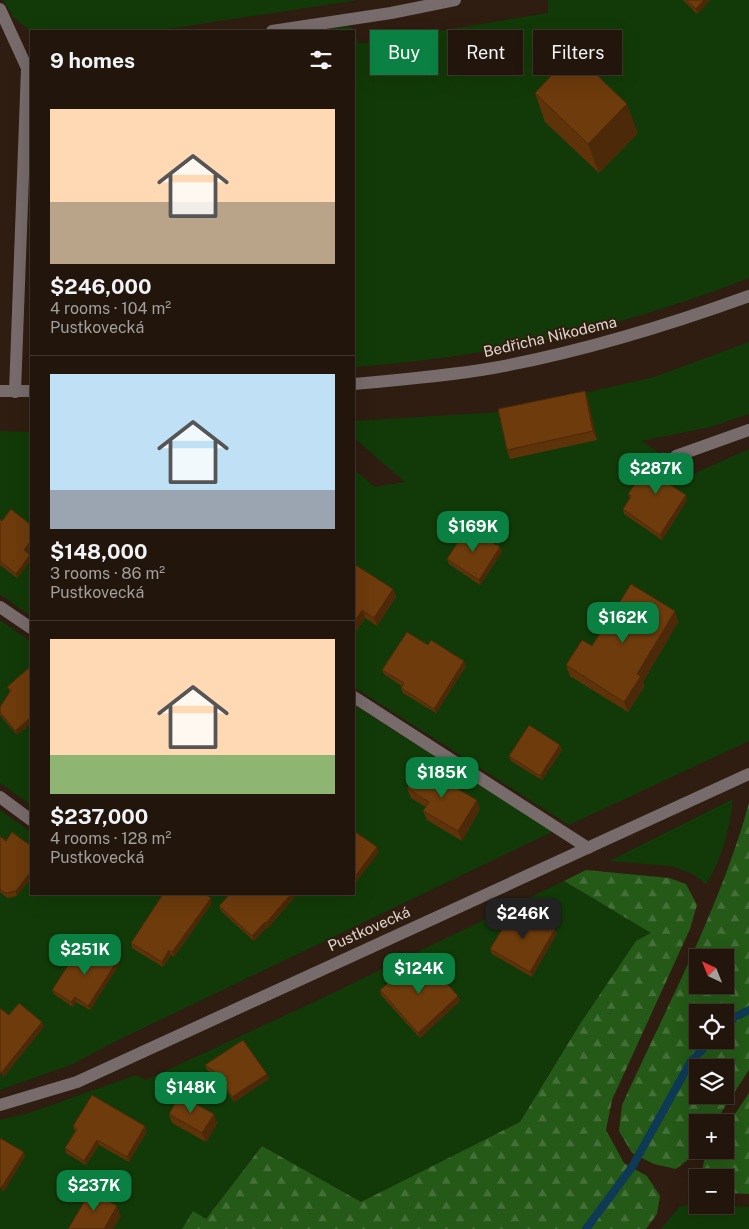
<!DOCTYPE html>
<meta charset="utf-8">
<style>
:root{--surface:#22160c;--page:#2e231a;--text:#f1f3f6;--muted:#a29f9d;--line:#3f352d;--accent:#0b8043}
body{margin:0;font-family:"Public Sans",sans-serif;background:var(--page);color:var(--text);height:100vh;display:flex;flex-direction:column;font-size:19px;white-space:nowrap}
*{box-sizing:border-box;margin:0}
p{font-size:16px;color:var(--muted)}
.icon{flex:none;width:28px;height:28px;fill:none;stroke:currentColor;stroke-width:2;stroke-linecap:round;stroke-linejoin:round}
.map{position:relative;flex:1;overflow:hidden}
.drawer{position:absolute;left:30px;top:30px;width:325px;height:865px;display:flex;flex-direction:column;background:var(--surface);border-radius:0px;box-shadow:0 5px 20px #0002,0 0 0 1px var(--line)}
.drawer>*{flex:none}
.hud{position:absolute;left:370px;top:30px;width:304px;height:45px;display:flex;gap:10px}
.needle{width:32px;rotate:317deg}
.controls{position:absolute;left:689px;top:949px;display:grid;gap:10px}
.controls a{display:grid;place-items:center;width:45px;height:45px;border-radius:0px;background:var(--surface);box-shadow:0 5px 20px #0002,0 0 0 1px var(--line);font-size:25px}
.price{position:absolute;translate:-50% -42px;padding:0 11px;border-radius:10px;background:var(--accent);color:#fff;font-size:16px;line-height:32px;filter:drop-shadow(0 1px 2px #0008)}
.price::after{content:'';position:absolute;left:50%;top:30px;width:15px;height:11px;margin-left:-8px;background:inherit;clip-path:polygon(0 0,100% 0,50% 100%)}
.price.on{background:#222;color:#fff}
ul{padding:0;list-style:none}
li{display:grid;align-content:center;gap:10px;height:265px;padding:0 20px}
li+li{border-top:1px solid var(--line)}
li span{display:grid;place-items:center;height:155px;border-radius:0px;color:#555}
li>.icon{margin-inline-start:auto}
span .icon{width:90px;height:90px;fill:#fffc;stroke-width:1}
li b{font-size:21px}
h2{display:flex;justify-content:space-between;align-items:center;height:60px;padding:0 20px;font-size:21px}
.tag{padding:0 18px;border-radius:0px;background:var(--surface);box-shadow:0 5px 20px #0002,0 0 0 1px var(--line);font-size:18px;line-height:45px}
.tag.on{background:var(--accent);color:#fff}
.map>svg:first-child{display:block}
</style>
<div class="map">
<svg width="749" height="1229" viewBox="0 0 749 1229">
<defs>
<pattern id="forest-firs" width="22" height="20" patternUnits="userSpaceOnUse" patternTransform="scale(1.25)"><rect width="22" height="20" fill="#245917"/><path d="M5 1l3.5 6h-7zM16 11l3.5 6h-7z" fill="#447038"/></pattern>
</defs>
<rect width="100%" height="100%" fill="#2e1d10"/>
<g fill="#123a08">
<path d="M3,0H358L155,31L31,32L13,17Z"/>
<path d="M548,0H749V278C621,328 490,357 354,367V31H313L347,26L353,29L359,44L548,13Z"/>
<path d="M749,342V414L710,427L642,441L691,475L749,449V741L569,825L354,687V469L375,487L405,482L354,438V421L501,412L654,377Z"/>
<path d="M0,431L31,432V616L0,594Z"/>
<path d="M0,620L31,642V805L0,783Z"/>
<path d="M354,705L554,831L110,1044L73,1064L0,1090V810L31,832V894H354Z"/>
<path d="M733,799C731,824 721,863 706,884L693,874L671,866L609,861Z"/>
<path d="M564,881L651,933L580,1024L520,1122L361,1202L262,1146L206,1219L193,1212L182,1229H0V1120L29,1113L136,1075L146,1080L316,1001Z"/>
<path d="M698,1205L749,1207V1229H661L680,1206Z"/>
</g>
<g fill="url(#forest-firs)" fill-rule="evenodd">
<path d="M749,803V1070L715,1122H698C698,1151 700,1151 676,1169L654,1164L632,1153L619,1131L622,1105C667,1006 720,908 749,803ZM698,958H725V985H698ZM698,1012H725V1040H698ZM698,1068H725V1095H698Z"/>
<path d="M586,870L669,878L686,884L697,905L690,929L612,1100L606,1130L624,1163L647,1176L660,1196L657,1214L646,1229H182L193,1211L206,1219L262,1146L361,1202L520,1122L580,1024L636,941L651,933L564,881Z"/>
<path d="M749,1093V1194L725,1193V1178L701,1177L704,1161L712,1150H725V1129Z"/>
</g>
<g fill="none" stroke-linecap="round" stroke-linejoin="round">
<g stroke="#0e3a56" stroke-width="8">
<path d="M725,1028L735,1017L749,1010"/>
<path d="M586,1229L632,1167L691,1061L712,1040"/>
</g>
<g stroke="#776b6b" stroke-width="12">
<path d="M0,9L27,68L15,392"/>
<path d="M272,31L391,13L455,0"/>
<path d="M354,384C400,380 447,376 493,368C581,352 666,326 749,296"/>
<path d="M0,391H31"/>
<path d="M676,456L749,430"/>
<path d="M0,607L31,628"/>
<path d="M354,697L588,848"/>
<path d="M0,797L31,820"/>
<path d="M0,1105L77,1082L749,774"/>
</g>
</g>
<g fill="#5e330a">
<path d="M683,0H710L697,14Z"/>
<path d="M535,93L638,133L599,173L545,122Z"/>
<path d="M585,391L588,400L597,440L510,459L507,450Z"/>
<path d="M681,464L683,469L672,486L687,500L662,540L624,514L623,509L630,499L628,494L651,470Z"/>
<path d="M0,519L27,553L30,555L31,558V560L17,578L0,565Z"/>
<path d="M500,547L502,552L480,585L449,564L447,559Z"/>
<path d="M354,564L393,589L396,597L377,626L365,618L357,630L354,628Z"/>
<path d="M675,611L678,622L643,682L644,687L628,712L570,676L566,665L592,646Z"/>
<path d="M31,666V723L17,735L0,715V707L10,692L7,687Z"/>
<path d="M466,666L436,713L403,693L401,688L402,686L384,674L382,670Z"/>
<path d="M560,745L562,750L542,780L511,761L509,756Z"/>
<path d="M407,788L480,809L462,841L427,820L423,811L426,807L411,798Z"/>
<path d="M0,836L17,896L7,898L0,892Z"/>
<path d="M297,894L268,928L267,927L254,941L221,911L219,906Z"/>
<path d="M212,903L174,957L171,955L163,967L132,948L131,943Z"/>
<path d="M509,928L557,933L532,977L492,954L490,949Z"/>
<path d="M92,960L120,963L90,1010L76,1002L73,1007L54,994L52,990Z"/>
<path d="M380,990L458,996L460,1001L420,1038L381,995Z"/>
<path d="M205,1065L269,1079L234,1102L217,1077L207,1070Z"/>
<path d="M169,1114H214L217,1124L206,1142L172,1123Z"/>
<path d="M73,1126L147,1131L129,1162L99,1145L86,1165L66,1153L65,1148L75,1131Z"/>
</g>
<g fill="#4c2908">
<path d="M704,0H710L697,14L696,9Z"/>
<path d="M627,104L638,133L599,173L588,144Z"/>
<path d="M585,391L588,400L597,440L593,431Z"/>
<path d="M681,464L683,469L670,489L669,484Z"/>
<path d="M686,495L687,500L662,540L660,535Z"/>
<path d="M31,541V548L26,555L24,550Z"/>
<path d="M500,547L502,552L480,585L479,580Z"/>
<path d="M30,555L31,560L17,578L16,574Z"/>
<path d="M393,589L396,597L377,626L374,618Z"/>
<path d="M362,610L365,618L357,630L354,622Z"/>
<path d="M675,611L678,622L643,682L644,687L628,712L624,702L637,674Z"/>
<path d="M464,661L466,666L436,713L434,709Z"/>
<path d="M30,718L31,723L17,735L15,731Z"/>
<path d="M560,745L562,750L542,780L540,776Z"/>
<path d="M477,800L480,809L462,841L458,831Z"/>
<path d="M377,847L379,852L354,885V878Z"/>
<path d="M31,871V878L17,896L16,891Z"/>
<path d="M291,894H297L268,928L266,923Z"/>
<path d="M211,898L212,903L174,957L172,952Z"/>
<path d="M265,922L267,927L254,941L252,936Z"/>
<path d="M555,929L557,933L532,977L530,972Z"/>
<path d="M169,950L171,955L163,967L162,962Z"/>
<path d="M119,958L120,963L90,1010L88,1006Z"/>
<path d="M458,996L460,1001L420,1038L418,1033Z"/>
<path d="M75,997L76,1002L73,1007L71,1002Z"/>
<path d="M42,1022L44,1027L3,1078L1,1073Z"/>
<path d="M267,1074L269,1079L234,1102L232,1097Z"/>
<path d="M214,1114L217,1124L206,1142L202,1133Z"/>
<path d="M145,1126L147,1131L129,1162L127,1157Z"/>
<path d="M97,1140L99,1145L86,1165L84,1161Z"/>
<path d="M24,1152L25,1157L3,1193L1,1188Z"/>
<path d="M117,1206L121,1216L113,1229H104Z"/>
</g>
<g fill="#6d3b0c" stroke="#4c2908">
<path d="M686,0H704L696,9Z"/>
<path d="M573,52L627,104L588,144L535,93Z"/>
<path d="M585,391L593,431L507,450L498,409Z"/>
<path d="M663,452L681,464L669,484L686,495L660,535L623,509L631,496L628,494L646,467L651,470Z"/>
<path d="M11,509L31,525V541L24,550L30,555L16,574L0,561V519L2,521Z"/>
<path d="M468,526L500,547L479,580L447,559Z"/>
<path d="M354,564L393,589L374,618L362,610L354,622Z"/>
<path d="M631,584L675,611L637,674L641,676L624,702L566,665L582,640L592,646Z"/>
<path d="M407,632L428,645L431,640L464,661L434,709L401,688L404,683L382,670Z"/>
<path d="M31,666V719L30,718L15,731L0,712V707L11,690L7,687Z"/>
<path d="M529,725L560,745L540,776L509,756Z"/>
<path d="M420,767L477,800L458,831L423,811L429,802L407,788Z"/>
<path d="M354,831L377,847L354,878Z"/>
<path d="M12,832L31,846V871L16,891L5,893L0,889V836L6,841Z"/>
<path d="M163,894H205L211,898L172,952L169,950L162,962L131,943Z"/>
<path d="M230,894H291L266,923L265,922L252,936L219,906Z"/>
<path d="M520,908L555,929L530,972L490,949L504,926L509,928Z"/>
<path d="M101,946L119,958L88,1006L75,997L71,1002L52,990L78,950L92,960Z"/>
<path d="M425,959L458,996L418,1033L380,990L403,970L408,975Z"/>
<path d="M19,1003L42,1022L1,1073H0V1008L9,1015Z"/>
<path d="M243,1040L267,1074L232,1097L215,1072L205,1065Z"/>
<path d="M92,1095L145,1126L127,1157L97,1140L84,1161L65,1148L77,1129L73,1126Z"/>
<path d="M180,1095L214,1114L202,1133L169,1114Z"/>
<path d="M0,1138L24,1152L1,1188H0Z"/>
<path d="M91,1190L98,1194L108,1193L111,1202L117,1206L104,1229H68Z"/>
</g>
<g text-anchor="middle" stroke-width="4" stroke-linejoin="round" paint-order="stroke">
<g font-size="15" fill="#e0d4cc" stroke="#2e1d10">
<text transform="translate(550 337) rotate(-13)" y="5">Bedřicha Nikodema</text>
<text transform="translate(369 929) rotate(-24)" y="5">Pustkovecká</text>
</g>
</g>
</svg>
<div class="controls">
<a><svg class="needle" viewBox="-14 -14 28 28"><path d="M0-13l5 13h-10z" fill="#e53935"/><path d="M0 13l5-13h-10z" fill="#a29f9d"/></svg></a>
<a><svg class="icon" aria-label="locate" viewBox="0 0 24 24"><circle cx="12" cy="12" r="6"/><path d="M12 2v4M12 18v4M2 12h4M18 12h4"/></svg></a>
<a><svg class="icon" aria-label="layers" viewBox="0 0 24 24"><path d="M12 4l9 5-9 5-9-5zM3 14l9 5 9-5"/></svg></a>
<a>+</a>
<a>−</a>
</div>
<b class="price" style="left:656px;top:495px">$287K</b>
<b class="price" style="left:473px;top:553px">$169K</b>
<b class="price" style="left:623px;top:644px">$162K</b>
<b class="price" style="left:442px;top:799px">$185K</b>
<b class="price on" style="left:523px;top:940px">$246K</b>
<b class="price" style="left:85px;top:976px">$251K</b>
<b class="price" style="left:419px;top:995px">$124K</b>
<b class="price" style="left:191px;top:1114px">$148K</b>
<b class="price" style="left:94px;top:1212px">$237K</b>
<div class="hud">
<a class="tag on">Buy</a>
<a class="tag">Rent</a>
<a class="tag">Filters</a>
</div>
<section class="drawer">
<h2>9 homes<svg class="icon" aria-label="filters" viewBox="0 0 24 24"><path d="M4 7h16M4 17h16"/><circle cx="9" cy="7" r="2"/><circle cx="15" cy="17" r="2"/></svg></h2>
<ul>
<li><span style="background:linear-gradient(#ffd9b3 60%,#b9a48a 0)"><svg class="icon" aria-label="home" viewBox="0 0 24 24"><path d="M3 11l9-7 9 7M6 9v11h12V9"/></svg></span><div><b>$246,000</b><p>4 rooms · 104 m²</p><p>Pustkovecká</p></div></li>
<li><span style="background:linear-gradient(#bfe0f5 75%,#9aa5b1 0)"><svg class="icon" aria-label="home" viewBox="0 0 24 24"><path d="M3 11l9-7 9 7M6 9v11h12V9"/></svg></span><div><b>$148,000</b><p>3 rooms · 86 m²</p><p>Pustkovecká</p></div></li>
<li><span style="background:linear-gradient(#ffd9b3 75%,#8fb573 0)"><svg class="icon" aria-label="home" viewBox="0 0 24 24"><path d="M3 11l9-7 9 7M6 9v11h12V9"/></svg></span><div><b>$237,000</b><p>4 rooms · 128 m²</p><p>Pustkovecká</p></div></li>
</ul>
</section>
</div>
